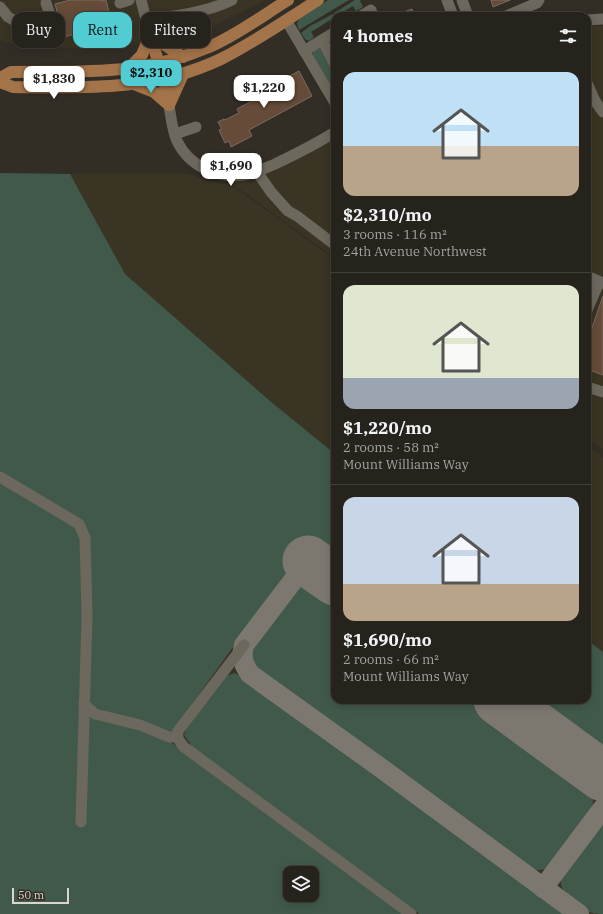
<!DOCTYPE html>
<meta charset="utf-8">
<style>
:root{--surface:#26221c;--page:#322f29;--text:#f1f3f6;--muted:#a4a4a3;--line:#423f3b;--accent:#51ccd3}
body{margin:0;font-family:"IBM Plex Serif",serif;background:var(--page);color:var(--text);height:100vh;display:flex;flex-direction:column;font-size:15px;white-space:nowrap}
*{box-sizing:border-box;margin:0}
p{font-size:13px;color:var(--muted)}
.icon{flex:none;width:22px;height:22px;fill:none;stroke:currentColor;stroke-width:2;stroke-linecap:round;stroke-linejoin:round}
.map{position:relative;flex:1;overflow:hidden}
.panel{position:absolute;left:331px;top:12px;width:260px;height:692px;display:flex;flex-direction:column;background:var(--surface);border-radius:12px;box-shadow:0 2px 10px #0003,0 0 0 1px var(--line)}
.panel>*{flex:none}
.banner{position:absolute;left:12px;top:12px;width:259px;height:36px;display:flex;gap:8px}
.fabs{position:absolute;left:283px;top:866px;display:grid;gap:8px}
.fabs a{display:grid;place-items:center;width:36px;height:36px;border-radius:8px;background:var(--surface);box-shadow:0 2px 10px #0003,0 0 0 1px var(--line);font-size:20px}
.scale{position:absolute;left:12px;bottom:10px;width:57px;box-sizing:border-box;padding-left:4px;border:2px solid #d9d6d0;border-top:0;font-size:11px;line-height:14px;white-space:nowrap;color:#d9d6d0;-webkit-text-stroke:3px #332e25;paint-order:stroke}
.price{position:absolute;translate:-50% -34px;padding:0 9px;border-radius:8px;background:#fff;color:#222;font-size:13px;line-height:26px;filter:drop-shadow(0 1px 2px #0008)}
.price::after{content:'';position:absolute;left:50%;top:24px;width:12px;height:9px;margin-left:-6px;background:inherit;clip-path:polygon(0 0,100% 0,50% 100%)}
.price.on{background:var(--accent);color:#111}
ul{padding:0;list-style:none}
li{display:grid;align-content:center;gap:8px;height:212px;padding:0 12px}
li+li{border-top:1px solid var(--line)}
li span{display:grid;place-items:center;height:124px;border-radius:12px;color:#555}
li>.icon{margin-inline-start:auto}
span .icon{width:72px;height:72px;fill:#fffc;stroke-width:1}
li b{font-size:17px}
h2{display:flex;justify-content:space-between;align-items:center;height:48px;padding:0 12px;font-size:17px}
.tag{padding:0 14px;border-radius:12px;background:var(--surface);box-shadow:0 2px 10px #0003,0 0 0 1px var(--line);font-size:14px;line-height:36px}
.tag.on{background:var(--accent);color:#111}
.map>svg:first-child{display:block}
</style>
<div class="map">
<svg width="603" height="914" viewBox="0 0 603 914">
<rect width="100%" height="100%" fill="#332e25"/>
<g fill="#3a3424" fill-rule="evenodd">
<path d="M0,0H266L193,36L98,50L7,43L0,39Z"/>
<path d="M587,26H603V449L587,438Z"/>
<path d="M335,140V258L231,183L230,180L292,161Z"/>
<path d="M183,173L191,175L218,183L232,185L335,260V700H587V445L603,457V914H0V174ZM290,873H312V895H290Z"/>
</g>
<g fill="#41594b" fill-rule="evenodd">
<path d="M328,0H349L299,30L297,23L301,17Z"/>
<path d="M355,0H361L360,1L363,7L356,11L353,6L336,16L334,13Z"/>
<path d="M333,14L335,18V23L332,19L311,32L314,37L309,41L305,39L301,33L310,26Z"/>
<path d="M318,47L320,48L335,75V84H331L329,83L313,55L312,51Z"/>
<path d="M0,173L70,174L125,274L270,401L335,454V559L305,538L286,565L290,568L171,733L168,740L405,914H0ZM290,873H312V895H290Z"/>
<path d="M306,586L315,587L335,602V700H469L586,785C594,794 595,805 589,815L551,866C543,871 536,871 526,867L252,665L248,656L252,646L291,592L298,587Z"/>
<path d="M587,640L603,652V755L528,700H587Z"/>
<path d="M235,673L254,686L567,914H419L193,748L184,735L186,729L225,676Z"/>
<path d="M603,818V914C588,914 587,911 575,902C567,896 559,888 561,877C563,869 596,825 603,818Z"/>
</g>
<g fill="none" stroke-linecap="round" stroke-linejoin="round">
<g stroke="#7c7870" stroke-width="20">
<path d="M308,561L244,645C241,657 243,664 250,674L374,763L579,914"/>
<path d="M543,888L603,808"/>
</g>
<g stroke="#7c7870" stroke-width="51">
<path d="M308,561L335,580"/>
<path d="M499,700L603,776"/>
</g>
</g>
<g fill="#654b38" stroke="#776c65">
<path d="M70,0H101V1L106,0L110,16L105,17L107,25L64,37L55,4Z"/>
<path d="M491,0H510L493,7Z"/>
<path d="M412,9L415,16H390L398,12L401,13Z"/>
<path d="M299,71L312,96L249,130L252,136L231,147L229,141L225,143L219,130L222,129L218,122L224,119L225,120L239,113L237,109L282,85L280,81Z"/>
<path d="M603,296V375L587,369V342Z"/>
</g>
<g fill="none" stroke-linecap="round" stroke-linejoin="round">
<g stroke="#6c685d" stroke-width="11">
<path d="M141,0L150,35"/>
<path d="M447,0L453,16"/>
<path d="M462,0L468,16"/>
<path d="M46,3L57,35"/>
<path d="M120,3L129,0"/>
<path d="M0,7L8,17L26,27"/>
<path d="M361,16L371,10L373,16"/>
<path d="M506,16L537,3L539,0"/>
<path d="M146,20C175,16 205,13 232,0"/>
<path d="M286,20L335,103"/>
<path d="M587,20L603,19"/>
<path d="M322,40L335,65"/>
<path d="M304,51L335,32"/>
<path d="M587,83L595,101L603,112"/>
<path d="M169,105C171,117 172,130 177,141C189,166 217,179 244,175C255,173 265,168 275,164C296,154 316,144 335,132"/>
<path d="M175,134L196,127"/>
<path d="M257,172L271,192L288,211L297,216L335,245"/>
<path d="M587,276L603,283"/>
<path d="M587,310L599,282"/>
<path d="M587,387L603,392"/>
<path d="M0,477L79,524L85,538L87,617L81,822"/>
<path d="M244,645L178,731C177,739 179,741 184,747L411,914"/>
<path d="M84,704L95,714L140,725L169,737H177"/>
</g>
<g stroke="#a37349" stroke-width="12">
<path d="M150,35L159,64L155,70"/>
<path d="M150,35L183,57"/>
<path d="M128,69L142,55L150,35"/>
<path d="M166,72L163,74V79L169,105"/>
<path d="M0,78L11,72C83,71 141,76 209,47C237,35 262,16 288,0"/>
<path d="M0,82L13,87C86,88 154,91 221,59C255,42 286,20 318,0"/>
<path d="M136,85L154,92L169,105"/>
<path d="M169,105L183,74"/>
</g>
</g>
</svg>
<div class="fabs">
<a><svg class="icon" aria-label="layers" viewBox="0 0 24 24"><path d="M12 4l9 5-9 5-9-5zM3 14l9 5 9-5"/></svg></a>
</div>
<div class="scale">50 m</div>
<b class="price on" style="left:151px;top:94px">$2,310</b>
<b class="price" style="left:54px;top:100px">$1,830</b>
<b class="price" style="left:264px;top:109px">$1,220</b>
<b class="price" style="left:231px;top:187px">$1,690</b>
<div class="banner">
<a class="tag">Buy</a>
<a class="tag on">Rent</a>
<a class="tag">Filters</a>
</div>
<section class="panel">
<h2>4 homes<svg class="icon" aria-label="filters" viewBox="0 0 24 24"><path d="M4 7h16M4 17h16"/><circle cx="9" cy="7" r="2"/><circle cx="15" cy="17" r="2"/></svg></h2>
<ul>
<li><span style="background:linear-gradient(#bfe0f5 60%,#b9a48a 0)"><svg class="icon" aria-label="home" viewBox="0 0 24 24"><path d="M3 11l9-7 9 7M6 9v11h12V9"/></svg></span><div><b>$2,310/mo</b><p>3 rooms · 116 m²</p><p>24th Avenue Northwest</p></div></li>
<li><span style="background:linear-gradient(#dfe7d0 75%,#9aa5b1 0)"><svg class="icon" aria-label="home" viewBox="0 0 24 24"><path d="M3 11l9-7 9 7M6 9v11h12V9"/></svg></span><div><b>$1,220/mo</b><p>2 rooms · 58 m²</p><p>Mount Williams Way</p></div></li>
<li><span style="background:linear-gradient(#c9d6e8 70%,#b9a48a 0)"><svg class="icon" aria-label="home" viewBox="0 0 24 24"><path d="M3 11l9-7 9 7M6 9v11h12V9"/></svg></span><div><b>$1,690/mo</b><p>2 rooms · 66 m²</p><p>Mount Williams Way</p></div></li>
</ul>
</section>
</div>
